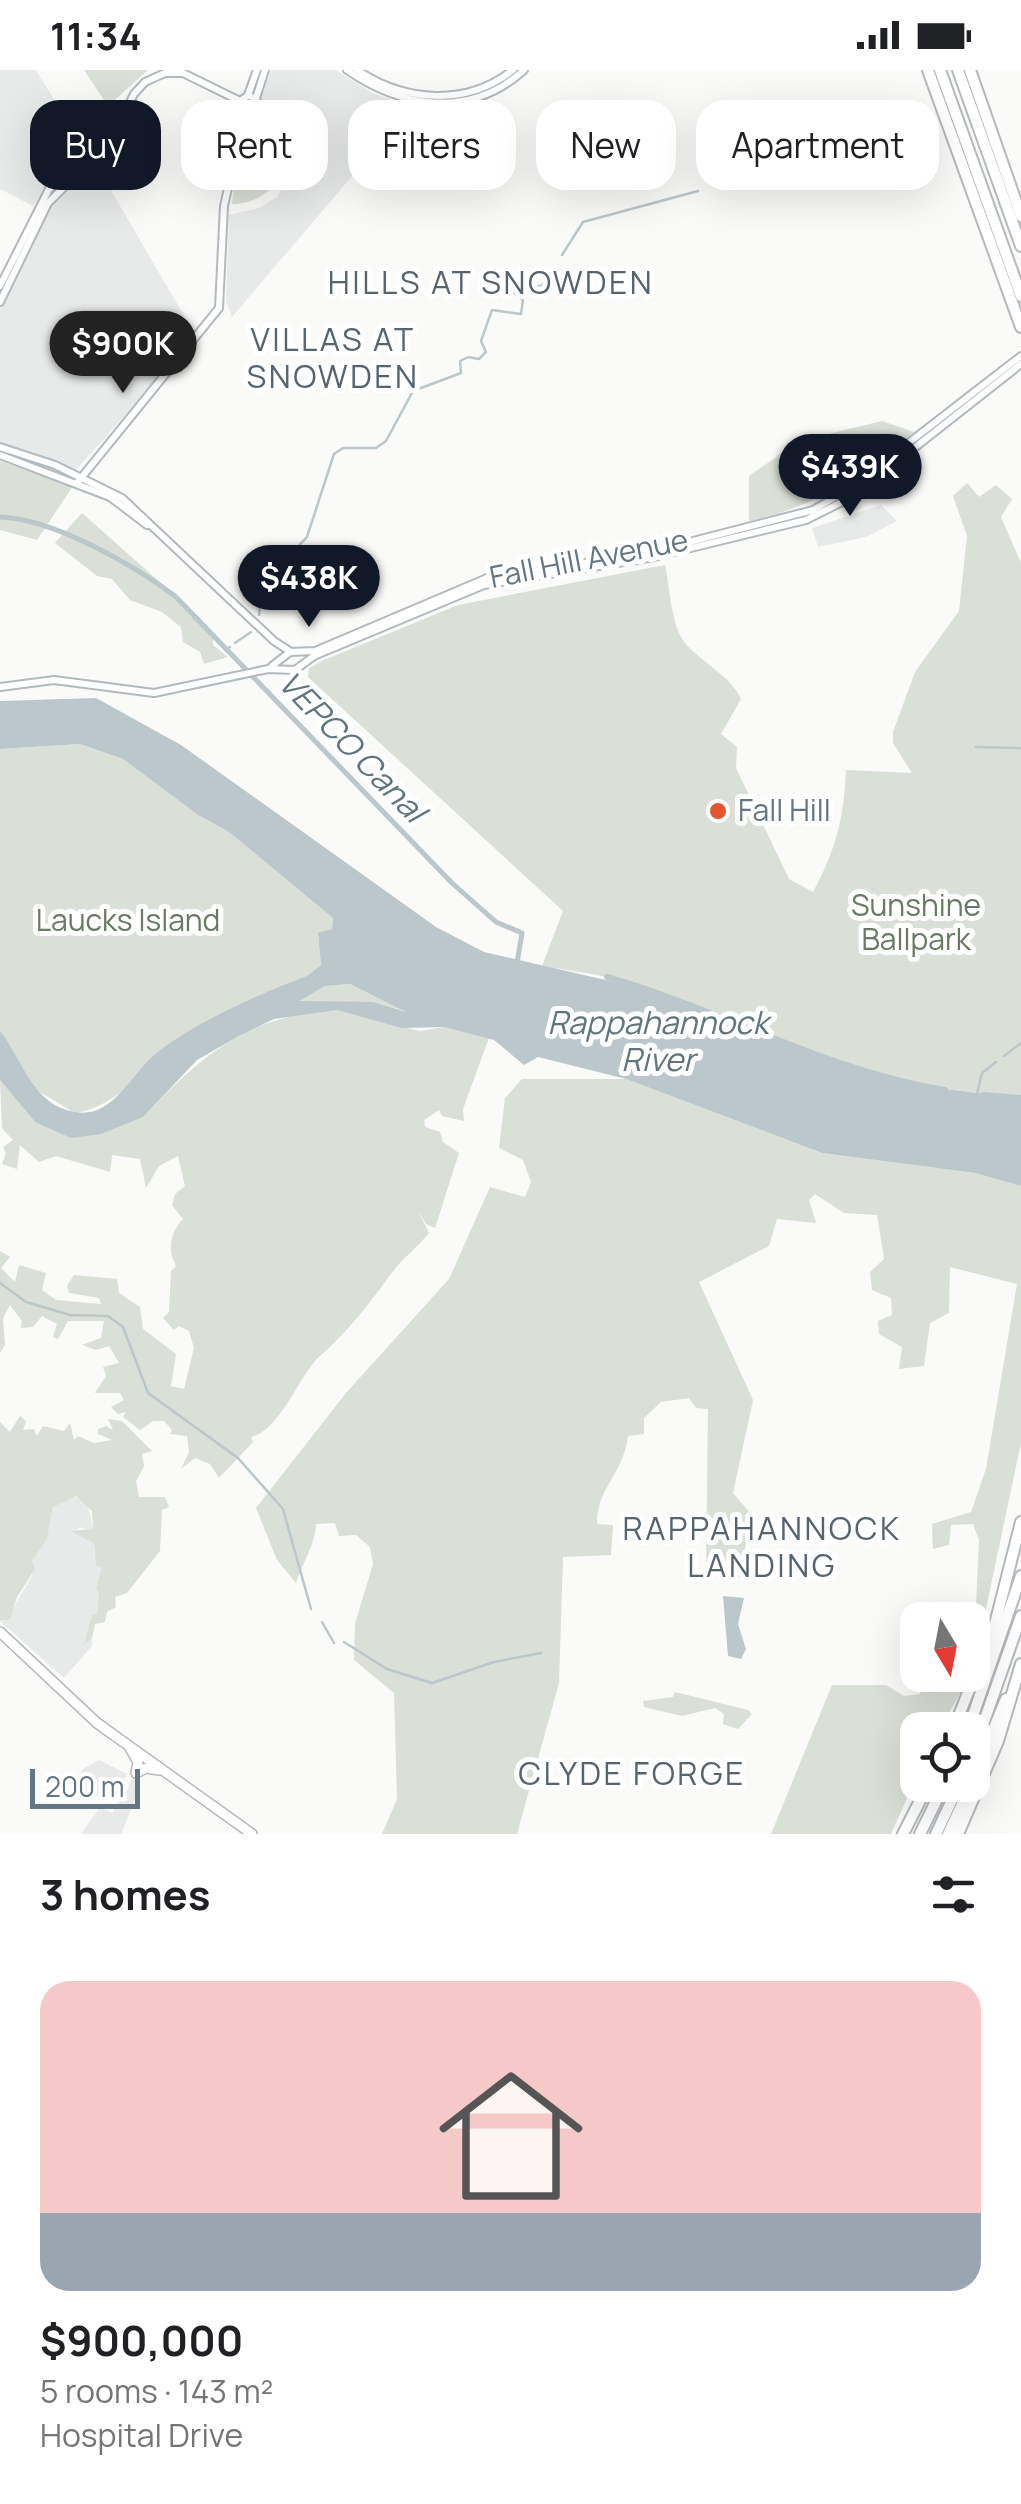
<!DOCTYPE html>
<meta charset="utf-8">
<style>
:root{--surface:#fff;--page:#f6f6f6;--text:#202124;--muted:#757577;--line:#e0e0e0;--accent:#111827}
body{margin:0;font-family:Manrope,sans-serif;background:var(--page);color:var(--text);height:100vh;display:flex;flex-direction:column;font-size:38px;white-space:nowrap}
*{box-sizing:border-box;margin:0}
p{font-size:32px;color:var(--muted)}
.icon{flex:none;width:55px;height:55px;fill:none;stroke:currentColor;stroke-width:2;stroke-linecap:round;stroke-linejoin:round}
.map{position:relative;height:1764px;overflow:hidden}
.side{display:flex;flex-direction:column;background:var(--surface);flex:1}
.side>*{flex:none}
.guide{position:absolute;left:30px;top:30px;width:962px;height:90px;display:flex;gap:20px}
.needle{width:65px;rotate:170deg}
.buttons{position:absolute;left:900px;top:1532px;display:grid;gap:20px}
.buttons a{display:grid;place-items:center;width:90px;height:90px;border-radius:20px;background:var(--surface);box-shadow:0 10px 40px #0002;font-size:50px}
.scale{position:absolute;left:30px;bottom:25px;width:110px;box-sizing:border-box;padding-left:10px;border:5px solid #657683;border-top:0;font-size:28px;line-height:35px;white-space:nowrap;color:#657683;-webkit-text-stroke:8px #fff;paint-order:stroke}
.price{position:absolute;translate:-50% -85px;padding:0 22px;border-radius:35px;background:var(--accent);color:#fff;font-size:32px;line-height:65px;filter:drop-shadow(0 2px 5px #0008)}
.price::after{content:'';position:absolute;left:50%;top:60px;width:30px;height:22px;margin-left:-15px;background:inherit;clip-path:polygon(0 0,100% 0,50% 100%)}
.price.current{background:#222;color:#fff}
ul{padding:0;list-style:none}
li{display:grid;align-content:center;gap:20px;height:530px;padding:0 40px}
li+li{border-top:2px solid var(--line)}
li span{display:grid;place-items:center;height:310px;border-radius:30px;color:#555}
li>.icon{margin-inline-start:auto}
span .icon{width:180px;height:180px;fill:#fffc;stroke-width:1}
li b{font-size:42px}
h2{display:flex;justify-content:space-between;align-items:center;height:120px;padding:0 40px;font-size:42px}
.pill{padding:0 35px;border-radius:30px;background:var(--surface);box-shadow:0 10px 40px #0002;font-size:35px;line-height:90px}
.pill.current{background:var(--accent);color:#fff}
.status{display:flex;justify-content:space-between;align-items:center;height:70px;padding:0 50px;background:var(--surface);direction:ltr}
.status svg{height:28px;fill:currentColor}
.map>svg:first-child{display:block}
</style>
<div class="status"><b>11:34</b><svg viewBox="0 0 49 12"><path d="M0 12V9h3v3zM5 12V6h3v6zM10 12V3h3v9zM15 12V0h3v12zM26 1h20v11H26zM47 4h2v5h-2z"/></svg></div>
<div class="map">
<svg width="1021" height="1764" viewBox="0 0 1021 1764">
<rect width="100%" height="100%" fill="#fafaf8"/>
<g fill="#e8e9e9">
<path d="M0,0H36L85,80L58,101L33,136L0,119Z"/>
<path d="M271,0H336L372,23L411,37L232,247L226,231L229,145L259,138L277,127L296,94L293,62L261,27Z"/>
<path d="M95,93L193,261L182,282L75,401L0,375V238L51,135L65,116Z"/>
<path d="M881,435L897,451L866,467L818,477L812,458Z"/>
<path d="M70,1425L87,1432L93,1458L92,1462L80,1457L72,1463L87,1466L94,1473L95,1489L102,1496L97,1544L84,1571L92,1568V1576L64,1608L1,1552L7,1549L33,1504L32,1492L49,1460L53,1437Z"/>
<path d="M99,1690L127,1704L110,1731L72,1715L84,1698Z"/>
<path d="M135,1699L145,1702L134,1714L140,1718L121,1764H81L100,1737L112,1743L128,1719Z"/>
</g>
<g fill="#dadfd7">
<path d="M84,0H148L108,36Z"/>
<path d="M263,42C315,68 282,134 232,134L238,85L250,47Z"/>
<path d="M882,351L914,362C858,406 819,436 749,451V406L799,371Z"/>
<path d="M0,391L73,416L37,470L0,460Z"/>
<path d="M967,413L979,427L996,415L1012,429L1001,447L1021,493V1028L919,1016L850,998L662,923L598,905L542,896L563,841L308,607L309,598L324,590L458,535L665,495C670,517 671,556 685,573C702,593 731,606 741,629L721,664L737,677L736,698L789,809L813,822C836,781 844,746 846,700L912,703L893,673V662L915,602L959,541L967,466L953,426Z"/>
<path d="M82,443L198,546L213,564V575L228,587L204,594L200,582L183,572L181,557L162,542L130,530L112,509L97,506L55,473Z"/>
<path d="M80,674L123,689L198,745L229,762L333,848L332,859L318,864L321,895L307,906C266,921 225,941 188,965C149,991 122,1036 75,1043L33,1018L0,961V679Z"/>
<path d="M350,914L407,942L374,932H299L325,916Z"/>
<path d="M337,940L420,961L444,957L489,968L463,1039L464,1051L442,1046L439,1040L424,1050L425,1057L440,1062L443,1072L459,1083L435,1158L426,1154L418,1141L429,1163C417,1178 404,1187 394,1200C371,1231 348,1262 320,1286C300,1303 281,1360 251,1367L253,1372L219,1408L210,1394L195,1388L181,1399L189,1382L187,1366L170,1364L172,1360L164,1351H153L140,1360L123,1347L126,1342L118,1344L111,1337L124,1330L120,1323H95L106,1306L103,1297L119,1293L109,1276L96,1280L82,1275L101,1268L104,1251H68L58,1269L53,1267L57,1254L42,1246L33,1257L21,1258L22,1251L10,1235L3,1248L5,1275L0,1283V1181L10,1187L1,1198L15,1212L19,1195L46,1203L42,1220L56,1230L101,1234L99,1228L69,1223L67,1216L74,1205L117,1209L119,1223L140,1237L143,1259L176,1284L171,1316L184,1319L194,1278L189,1261L179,1256L174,1260L163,1248L169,1242L171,1201L176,1196C167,1179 170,1163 183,1149L172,1135L175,1124L185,1116L178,1086L159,1096L146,1118L140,1089L112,1085L110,1102L56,1086L39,1092L20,1075L17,1099L2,1094L6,1083L3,1077L13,1070L2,1058L0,1010L35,1052L143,1047C202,985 248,945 337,940Z"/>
<path d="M522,1009H626L822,1083L975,1103L1021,1116V1373L973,1600L979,1470L973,1454L951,1455L949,1475L933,1479L932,1454L971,1442L986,1399L1017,1214L950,1197L949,1243L930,1253L924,1296L899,1299L902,1277L879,1264L878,1251L892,1245L891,1228L872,1220L870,1202L884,1189L877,1145L844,1143L815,1124L809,1130L816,1153L777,1149L769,1176L699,1212L753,1330L733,1423L751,1444L740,1508L706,1502L708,1339L696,1338L689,1328L661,1332L644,1348V1364L628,1366C622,1408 597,1416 597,1454L613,1455L611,1485L563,1487L559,1613L517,1764H382L397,1729L394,1623L354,1590L355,1554L373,1494L370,1477L356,1465L339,1466L335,1453L316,1454C316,1473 302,1494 296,1513L277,1490L256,1438L346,1323L449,1209L490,1117L525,1127L531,1112L523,1090L499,1078L505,1028Z"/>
<path d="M20,1346L26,1351L23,1360L34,1359L37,1366L43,1356L64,1361L70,1353L74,1370L78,1366L94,1373L112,1370L98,1364V1359L106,1356L113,1360L108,1349L122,1351L152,1381L142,1384L144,1396L136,1411L139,1427H165L169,1437L162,1440L160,1481L127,1523L115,1527L116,1537L107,1542L105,1552L95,1554L92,1568L84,1574L92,1545L97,1544L99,1522L96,1519L102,1497L96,1495L94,1473L70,1461L93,1459L92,1441L76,1426L53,1437L47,1469L32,1491L35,1499L17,1527L10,1549L0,1551V1352L10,1362Z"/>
<path d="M919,1605H971L939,1660H918L917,1706L891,1764H771L832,1615H886L904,1626L920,1624Z"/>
<path d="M675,1622L748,1640L752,1644L738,1659L723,1654L724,1644L715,1638L682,1646L644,1637L643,1631L673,1627Z"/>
</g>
<g fill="#bbc7cb" fill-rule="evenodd">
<path d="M96,628L181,675L436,857L484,882L662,923L850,998L919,1016L1021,1028V1116L975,1103L822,1083L626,1009L538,987L524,995L494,970L444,957L402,958L337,940L274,949L239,966L197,990L143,1047L101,1064L71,1068L35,1052L0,1010V961C23,990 32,1035 75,1042C111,1049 130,1007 152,987C185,957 263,922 307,906L321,895L318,863L332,859L333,848L229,762L198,745L123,689L80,674L0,679V631ZM350,914L406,942L374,932L300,931L325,916Z"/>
<path d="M723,1526L744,1528L738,1554L746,1579L741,1589L728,1586Z"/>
</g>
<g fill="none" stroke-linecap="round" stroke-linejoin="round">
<g stroke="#bbc7cb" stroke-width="2.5">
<path d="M562,185L583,152L698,121"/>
<path d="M259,545L263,513L307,467L334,384L343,378H376L386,371L413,321L461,303L460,291L468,287L479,289L486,282L481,271L492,240L521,244L523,230L513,222L516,218L541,216L548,210"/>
<path d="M235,573L251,562"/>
<path d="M226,580L230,577"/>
<path d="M976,677L1021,678"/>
<path d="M1004,986L1021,973"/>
<path d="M976,1028L982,1003L996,992"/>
<path d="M0,1213L26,1232L70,1245L108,1246L123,1257L148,1323L238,1388L283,1439L311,1539"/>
<path d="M322,1552L334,1573"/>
<path d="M344,1572L387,1599L432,1613L494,1592L541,1583"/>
</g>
<path stroke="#bbc7cb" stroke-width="5" d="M0,447C54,449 132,494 175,526L452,813L496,852L522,863L517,893"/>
<g stroke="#bbc7cb" stroke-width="6">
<path d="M607,907C722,940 826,1001 945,1020"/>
<path d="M983,1025L1021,1028"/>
</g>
<defs>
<g id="secondary">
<path d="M347,0C402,38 470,49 524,0"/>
<path d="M357,0C405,32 466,37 513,0"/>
<path d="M248,25L257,0"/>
<path d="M256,28L265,0"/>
<path d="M240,31L249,25L258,32L254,42L245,43"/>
<path d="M0,216L49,119L118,56"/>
<path d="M0,232L48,133L111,71L134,24L145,12L165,3H183L240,31"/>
<path d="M0,377L55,395L122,428L274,571L291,582"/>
<path d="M0,385L110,427L147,455"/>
<path d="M77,413L219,238L224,136L245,43"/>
<path d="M272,596L290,582L315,581L487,508L643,484L813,440L849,419L1021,286"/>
<path d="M0,617L54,610L154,623L268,599L295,600L314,586L484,515L654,487L806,450L852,427L1021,294"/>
</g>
<g id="primary">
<path d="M0,1562L97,1653L252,1764"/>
<path d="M129,1676L138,1692L136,1703L146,1698L159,1700"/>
</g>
<g id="highway">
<path d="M928,0L1021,257"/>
<path d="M940,0L1021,226"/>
<path d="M958,0L1021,176"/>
<path d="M970,0L1021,146"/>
<path d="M953,1660L994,1558L1021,1452"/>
<path d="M968,1660L1021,1506"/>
<path d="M972,1686L1021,1546"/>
<path d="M972,1711L1006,1629"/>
<path d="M903,1764L928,1715"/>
<path d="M920,1764L944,1715"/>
<path d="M936,1764L959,1715"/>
<path d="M948,1764L971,1715"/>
<path d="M958,1764L998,1671L1021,1594"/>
</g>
</defs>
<use href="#secondary" stroke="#b3babf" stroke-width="10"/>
<use href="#primary" stroke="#b5babe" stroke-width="12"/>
<use href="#highway" stroke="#b4b9bd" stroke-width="14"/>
<use href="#secondary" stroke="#fff" stroke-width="6"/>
<use href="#primary" stroke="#fff" stroke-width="9"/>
<use href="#highway" stroke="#fff" stroke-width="10"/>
</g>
<circle fill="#e4572e" stroke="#fff" stroke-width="4" cx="718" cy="741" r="10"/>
<g text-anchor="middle" stroke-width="10" stroke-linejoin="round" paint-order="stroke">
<g font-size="30" fill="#657683" stroke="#fff">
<text transform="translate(589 489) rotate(-11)" y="10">Fall Hill Avenue</text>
</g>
<g font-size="30" fill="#657683" stroke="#fff" text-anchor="start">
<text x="738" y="751">Fall Hill</text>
</g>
<g font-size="30" fill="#687a64" stroke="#fff">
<text x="916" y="846">Sunshine<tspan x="916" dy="34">Ballpark</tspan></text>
<text x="128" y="861">Laucks Island</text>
</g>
<g font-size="32" letter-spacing="2.5" fill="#57646e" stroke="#fff">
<text x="491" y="224">HILLS AT SNOWDEN</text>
<text x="333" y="281">VILLAS AT<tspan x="333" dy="37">SNOWDEN</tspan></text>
<text x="762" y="1470">RAPPAHANNOCK<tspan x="762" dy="37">LANDING</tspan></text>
<text x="632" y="1715">CLYDE FORGE</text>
</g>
<g font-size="32" font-style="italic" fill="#60757c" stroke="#fff">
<text transform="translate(352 677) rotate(46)" y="11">VEPCO Canal</text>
<text x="658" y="964">Rappahannock<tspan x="658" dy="37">River</tspan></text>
</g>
</g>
</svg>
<div class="buttons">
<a><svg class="needle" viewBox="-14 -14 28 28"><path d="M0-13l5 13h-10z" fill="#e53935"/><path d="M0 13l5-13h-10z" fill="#757577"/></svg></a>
<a><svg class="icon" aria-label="locate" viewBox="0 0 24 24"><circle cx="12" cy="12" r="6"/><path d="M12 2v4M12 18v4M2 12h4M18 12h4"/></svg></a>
</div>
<div class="scale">200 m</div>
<b class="price current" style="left:123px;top:326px">$900K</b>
<b class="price" style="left:850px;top:449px">$439K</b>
<b class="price" style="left:309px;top:560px">$438K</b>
<div class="guide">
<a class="pill current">Buy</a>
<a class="pill">Rent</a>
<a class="pill">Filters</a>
<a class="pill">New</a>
<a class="pill">Apartment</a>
</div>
</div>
<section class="side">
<h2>3 homes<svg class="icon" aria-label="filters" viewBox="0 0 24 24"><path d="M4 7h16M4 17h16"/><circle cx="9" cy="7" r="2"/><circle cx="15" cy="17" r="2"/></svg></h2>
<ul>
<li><span style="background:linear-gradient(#f6c9c9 75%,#9aa5b1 0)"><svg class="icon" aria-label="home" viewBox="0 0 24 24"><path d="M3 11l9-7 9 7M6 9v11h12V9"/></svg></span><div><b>$900,000</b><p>5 rooms · 143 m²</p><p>Hospital Drive</p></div></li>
</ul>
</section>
